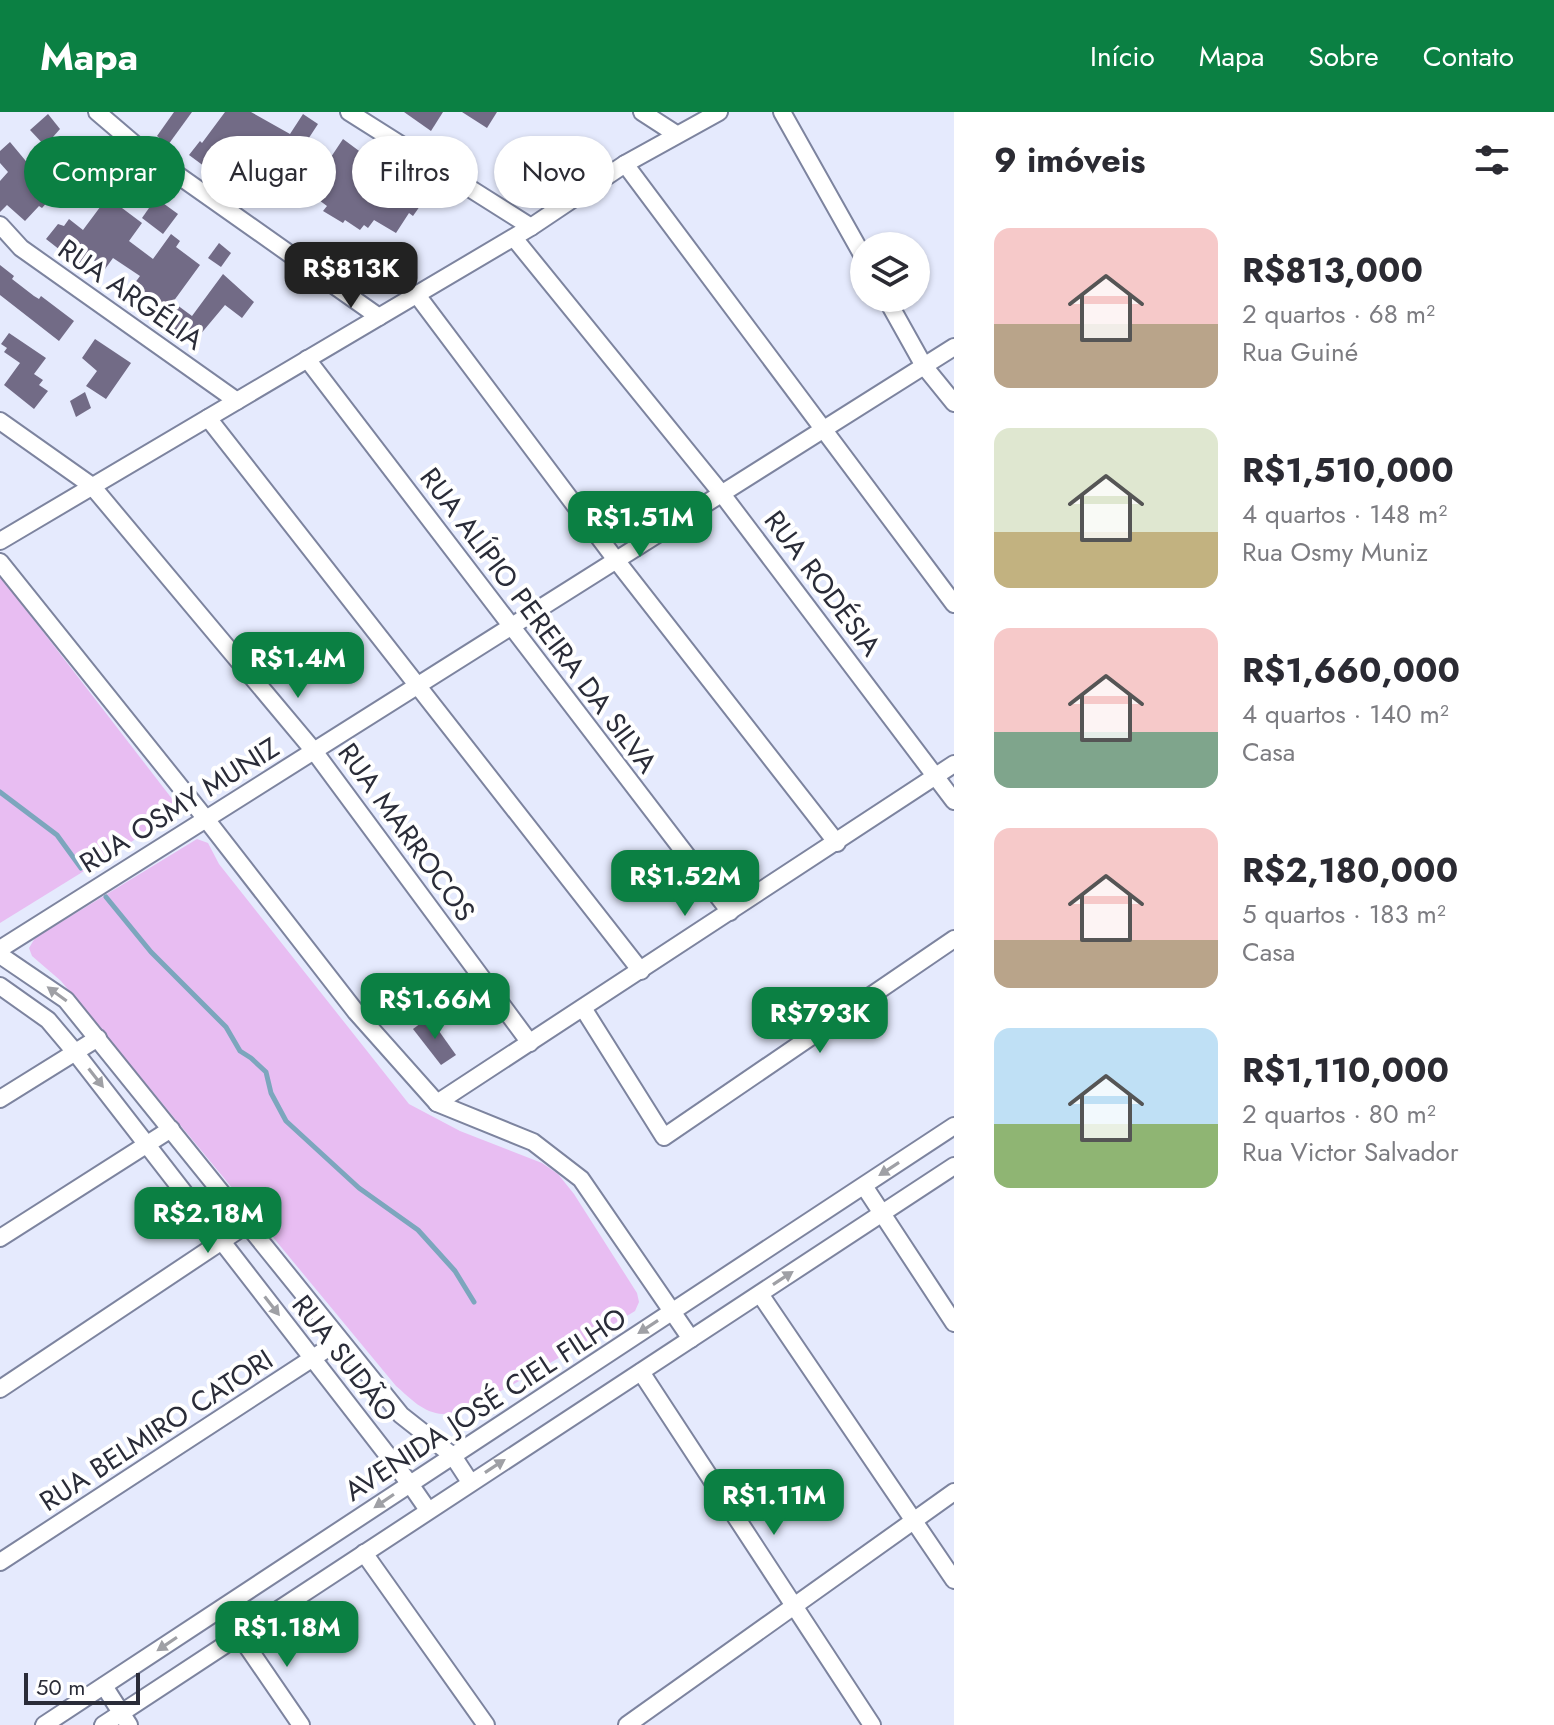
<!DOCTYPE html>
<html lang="pt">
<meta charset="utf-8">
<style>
:root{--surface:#fff;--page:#f7f7f7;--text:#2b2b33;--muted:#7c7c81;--accent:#0b8043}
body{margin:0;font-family:Jost,sans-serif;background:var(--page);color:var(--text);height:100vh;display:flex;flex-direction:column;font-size:30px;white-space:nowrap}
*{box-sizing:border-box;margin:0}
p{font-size:26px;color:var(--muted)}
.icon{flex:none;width:44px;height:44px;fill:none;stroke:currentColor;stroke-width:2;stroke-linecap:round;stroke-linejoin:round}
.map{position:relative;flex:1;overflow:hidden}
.panel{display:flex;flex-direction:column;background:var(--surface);width:600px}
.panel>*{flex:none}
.hud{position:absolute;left:24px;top:24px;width:760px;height:72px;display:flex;gap:16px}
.tools{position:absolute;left:850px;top:120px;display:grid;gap:16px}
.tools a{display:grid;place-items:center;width:80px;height:80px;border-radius:50%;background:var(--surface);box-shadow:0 2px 6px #0004;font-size:40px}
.scale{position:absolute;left:24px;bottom:20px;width:116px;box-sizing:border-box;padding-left:8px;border:4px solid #2a2c38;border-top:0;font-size:22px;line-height:28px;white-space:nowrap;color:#2a2c38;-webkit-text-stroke:6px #fff;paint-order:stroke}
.price{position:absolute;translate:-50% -68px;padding:0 18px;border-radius:16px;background:var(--accent);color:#fff;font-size:26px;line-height:52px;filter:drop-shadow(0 2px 4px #0008)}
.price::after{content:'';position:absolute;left:50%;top:48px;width:24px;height:18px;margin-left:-12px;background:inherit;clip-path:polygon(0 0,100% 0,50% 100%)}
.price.selected{background:#222;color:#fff}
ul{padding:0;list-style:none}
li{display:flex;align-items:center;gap:24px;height:200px;padding:0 40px}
li span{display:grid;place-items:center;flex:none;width:224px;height:160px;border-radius:16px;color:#555}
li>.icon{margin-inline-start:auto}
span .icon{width:96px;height:96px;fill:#fffc;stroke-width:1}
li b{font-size:34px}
h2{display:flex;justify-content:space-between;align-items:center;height:96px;padding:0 40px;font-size:34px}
.chip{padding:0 28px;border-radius:36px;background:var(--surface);box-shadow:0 2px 6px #0004;font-size:28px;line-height:72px}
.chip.selected{background:var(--accent);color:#fff}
header{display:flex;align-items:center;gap:48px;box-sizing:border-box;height:112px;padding:0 40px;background:var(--accent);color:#fff}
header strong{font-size:38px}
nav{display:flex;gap:44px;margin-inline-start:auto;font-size:28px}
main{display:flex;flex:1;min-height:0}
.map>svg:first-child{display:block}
</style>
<header>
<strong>Mapa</strong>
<nav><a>Início</a><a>Mapa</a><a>Sobre</a><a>Contato</a></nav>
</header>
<main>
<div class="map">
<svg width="954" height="1613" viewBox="0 0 954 1613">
<rect width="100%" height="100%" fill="#e5eafd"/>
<g fill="#e8bdf2">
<path d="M0,464L173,688L176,699L173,704L0,811Z"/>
<path d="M197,727L208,731L219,752L409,992L460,1019L542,1051L558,1062L574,1082L637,1181L639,1190L635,1199C601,1219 475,1302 443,1302C423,1301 410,1286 396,1274L61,869L32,844L29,836L35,826Z"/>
</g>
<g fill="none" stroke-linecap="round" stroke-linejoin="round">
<g stroke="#7ca6bd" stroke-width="5">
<path d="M0,680L57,723L81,756"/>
<path d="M106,785L151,840L226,915L240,939L251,946L266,960L271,981L286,1009L359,1076L418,1118L455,1159L474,1190"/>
</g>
</g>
<g fill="#726b86">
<path d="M174,0H192L168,33L157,24Z"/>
<path d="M225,0H251L290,22L303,2L318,12L303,35L327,51L343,27L378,53L375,59L409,83L414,75L427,84L413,104L409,101L396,121L374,108L368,116L364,113L360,118L345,108L343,111L323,99L327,94L304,77L297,87L294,86L292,89L272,76L266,86L249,75L243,83L189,43L200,29L202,31Z"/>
<path d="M404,0H443L431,19Z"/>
<path d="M462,0H497L487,16Z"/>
<path d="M48,2L60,17L45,34L30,18Z"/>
<path d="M54,28L73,46L50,70L59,77L42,96L39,94L25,109L7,93L0,100V69L8,60L0,51V39L10,30L30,54Z"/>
<path d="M87,36L105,48L101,54L114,61L103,82L91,77L96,66L75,52Z"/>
<path d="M112,79L126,90L122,96L142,111L129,129L153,147L171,122L180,129L176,135L200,153L173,190L192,204L223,162L254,190L242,206L225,193L194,230L137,192L135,195L123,187L140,164L113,146L105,157L91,146L83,156L46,127L58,112L64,114L69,107L83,118Z"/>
<path d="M156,86L178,102L163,122L142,106Z"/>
<path d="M219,131L231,141L221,155L208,146Z"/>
<path d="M0,153L14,164L12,167L34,184L39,187L41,184L74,209L59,229L0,183Z"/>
<path d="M9,221L46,246L34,262L43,268L39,273L48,279L34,297L4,273L20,251L4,240L7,236L1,232Z"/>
<path d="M95,227L131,251L106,287L86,274L97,259L82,246Z"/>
<path d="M85,280L91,296L76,305L70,289Z"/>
<path d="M429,905L456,943L441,953L413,917Z"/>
</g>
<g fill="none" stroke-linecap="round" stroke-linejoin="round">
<defs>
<g id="minor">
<path d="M97,0L138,35L379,205"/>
<path d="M349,0L531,115"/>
<path d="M642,0L676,22"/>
<path d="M782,0L864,146"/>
<path d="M625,52L954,492"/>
<path d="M0,113L21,136L237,289"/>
<path d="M514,126L722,382L954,689"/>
<path d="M417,183L616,448L837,731"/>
<path d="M886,186L924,254L954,291"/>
<path d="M307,247L730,800"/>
<path d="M208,306L641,859"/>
<path d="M0,309L92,374L314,639L530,931"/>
<path d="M0,429L531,115L625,52L719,0"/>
<path d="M0,450L206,707L356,900L437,991L533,1030L581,1067L691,1227"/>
<path d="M0,837L954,235"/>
<path d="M0,843L66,888L401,1303L453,1344L470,1370"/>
<path d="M0,874L48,908L75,940L410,1372L428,1398"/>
<path d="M583,896L664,1025L954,827"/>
<path d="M0,987L98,926"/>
<path d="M437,991L954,652"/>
<path d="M864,1074L954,1211"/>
<path d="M0,1126L171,1017"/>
<path d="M760,1182L954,1468"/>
<path d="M641,1260L872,1613"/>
<path d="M0,1277L246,1113"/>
<path d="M364,1441L486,1613"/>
<path d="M0,1450L339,1229"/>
<path d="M240,1524L301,1613"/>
<path d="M104,1574L129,1613"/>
<path d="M44,1613L954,1014"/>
<path d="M103,1613L954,1054"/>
<path d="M627,1613L954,1380"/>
</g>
</defs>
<use href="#minor" stroke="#7d849f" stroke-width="20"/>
<use href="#minor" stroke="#fff" stroke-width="16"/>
</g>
<defs><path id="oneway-solid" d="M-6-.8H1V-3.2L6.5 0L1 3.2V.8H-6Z" transform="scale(2)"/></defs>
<g fill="#9fa0a5">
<use href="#oneway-solid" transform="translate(57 882) rotate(-144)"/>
<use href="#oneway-solid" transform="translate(96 966) rotate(52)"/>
<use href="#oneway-solid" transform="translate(889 1057) rotate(147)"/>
<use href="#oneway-solid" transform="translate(783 1166) rotate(-33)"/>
<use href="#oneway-solid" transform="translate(272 1194) rotate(52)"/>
<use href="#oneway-solid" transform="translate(648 1215) rotate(147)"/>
<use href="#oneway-solid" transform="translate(495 1354) rotate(-33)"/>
<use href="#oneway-solid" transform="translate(384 1389) rotate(146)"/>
<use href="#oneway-solid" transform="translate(167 1532) rotate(146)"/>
</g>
<g text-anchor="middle" stroke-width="8" stroke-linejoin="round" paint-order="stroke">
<g font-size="28" fill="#2a2c38" stroke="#fff">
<text transform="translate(131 182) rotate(35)" y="10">RUA ARGÉLIA</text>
<text transform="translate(823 471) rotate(53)" y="10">RUA RODÉSIA</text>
<text transform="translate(539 508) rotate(53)" y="10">RUA ALÍPIO PEREIRA DA SILVA</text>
<text transform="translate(179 693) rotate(-32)" y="10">RUA OSMY MUNIZ</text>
<text transform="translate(407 720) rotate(54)" y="10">RUA MARROCOS</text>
<text transform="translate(345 1246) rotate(52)" y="10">RUA SUDÃO</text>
<text transform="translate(485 1292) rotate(-33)" y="10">AVENIDA JOSÉ CIEL FILHO</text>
<text transform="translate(156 1318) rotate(-33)" y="10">RUA BELMIRO CATORI</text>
</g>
</g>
</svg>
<div class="tools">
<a><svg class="icon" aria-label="layers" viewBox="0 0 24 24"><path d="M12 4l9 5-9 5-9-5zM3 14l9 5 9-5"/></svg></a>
</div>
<div class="scale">50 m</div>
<b class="price selected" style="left:351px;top:198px">R$813K</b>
<b class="price" style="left:640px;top:447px">R$1.51M</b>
<b class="price" style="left:298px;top:588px">R$1.4M</b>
<b class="price" style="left:685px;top:806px">R$1.52M</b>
<b class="price" style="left:435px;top:929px">R$1.66M</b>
<b class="price" style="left:820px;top:943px">R$793K</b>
<b class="price" style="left:208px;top:1143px">R$2.18M</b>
<b class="price" style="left:774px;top:1425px">R$1.11M</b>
<b class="price" style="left:287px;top:1557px">R$1.18M</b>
<div class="hud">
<a class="chip selected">Comprar</a>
<a class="chip">Alugar</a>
<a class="chip">Filtros</a>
<a class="chip">Novo</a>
</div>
</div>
<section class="panel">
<h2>9 imóveis<svg class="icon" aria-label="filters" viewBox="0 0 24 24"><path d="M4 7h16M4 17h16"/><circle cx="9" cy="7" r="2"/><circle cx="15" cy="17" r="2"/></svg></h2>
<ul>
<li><span style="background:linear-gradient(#f6c9c9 60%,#b9a48a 0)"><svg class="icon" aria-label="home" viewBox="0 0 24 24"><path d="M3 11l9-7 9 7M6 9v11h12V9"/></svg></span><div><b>R$813,000</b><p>2 quartos · 68 m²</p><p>Rua Guiné</p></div></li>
<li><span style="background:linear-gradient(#dfe7d0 65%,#c2b280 0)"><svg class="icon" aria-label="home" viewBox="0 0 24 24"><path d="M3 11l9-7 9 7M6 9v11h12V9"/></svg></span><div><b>R$1,510,000</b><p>4 quartos · 148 m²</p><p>Rua Osmy Muniz</p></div></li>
<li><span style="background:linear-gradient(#f6c9c9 65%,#7fa58c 0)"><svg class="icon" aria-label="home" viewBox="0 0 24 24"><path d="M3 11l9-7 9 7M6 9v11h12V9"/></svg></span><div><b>R$1,660,000</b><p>4 quartos · 140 m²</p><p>Casa</p></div></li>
<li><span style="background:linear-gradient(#f6c9c9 70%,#b9a48a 0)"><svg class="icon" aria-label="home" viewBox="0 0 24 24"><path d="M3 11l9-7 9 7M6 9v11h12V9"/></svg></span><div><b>R$2,180,000</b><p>5 quartos · 183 m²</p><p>Casa</p></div></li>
<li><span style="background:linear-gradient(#bfe0f5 60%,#8fb573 0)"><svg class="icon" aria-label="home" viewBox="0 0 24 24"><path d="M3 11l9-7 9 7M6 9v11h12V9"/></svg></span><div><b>R$1,110,000</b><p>2 quartos · 80 m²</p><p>Rua Victor Salvador</p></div></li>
</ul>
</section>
</main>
